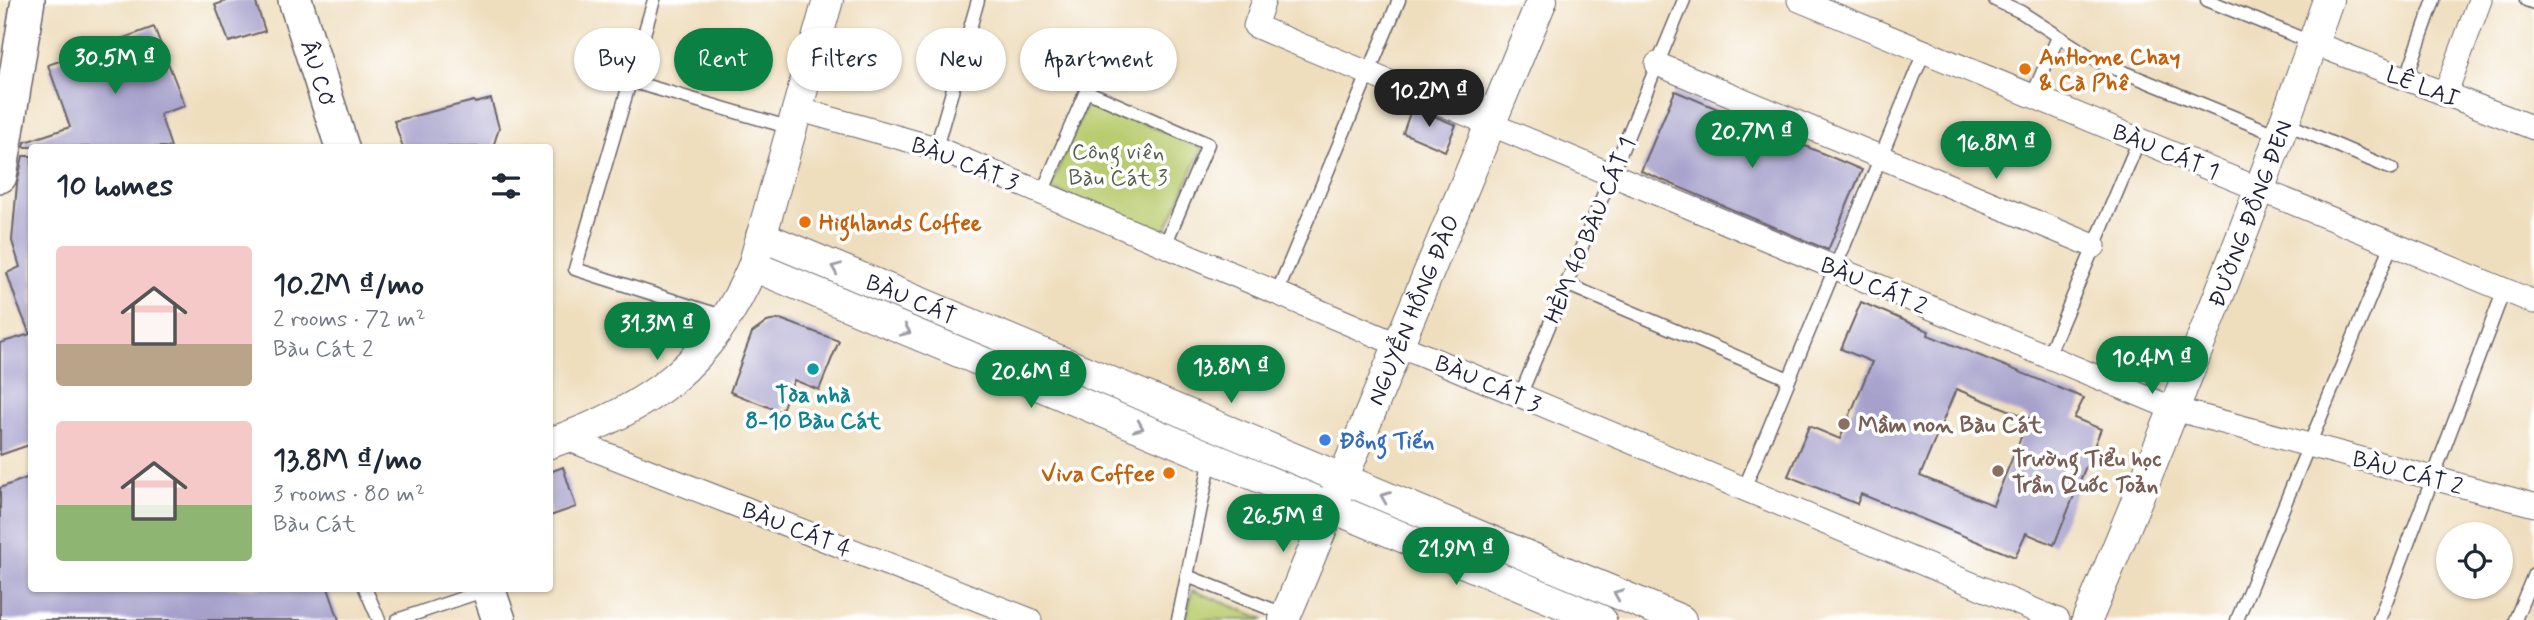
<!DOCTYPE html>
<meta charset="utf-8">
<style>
:root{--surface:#fff;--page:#f6f6f7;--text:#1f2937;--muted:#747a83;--accent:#0b8043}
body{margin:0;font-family:Mynerve,sans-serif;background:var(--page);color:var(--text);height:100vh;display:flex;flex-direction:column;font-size:26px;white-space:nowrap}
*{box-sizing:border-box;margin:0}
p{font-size:23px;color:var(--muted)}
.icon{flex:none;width:38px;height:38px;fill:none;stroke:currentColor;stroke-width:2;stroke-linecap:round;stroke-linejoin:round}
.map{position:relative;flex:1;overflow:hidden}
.drawer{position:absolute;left:28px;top:144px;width:525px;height:448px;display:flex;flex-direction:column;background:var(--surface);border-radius:7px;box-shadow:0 2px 5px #0004}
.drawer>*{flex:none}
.hud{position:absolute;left:574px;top:28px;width:665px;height:63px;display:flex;gap:14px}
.controls{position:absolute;left:2436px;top:522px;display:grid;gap:14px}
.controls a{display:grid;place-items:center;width:77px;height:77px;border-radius:50%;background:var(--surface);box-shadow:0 2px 5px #0004;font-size:35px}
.price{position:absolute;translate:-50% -60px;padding:0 16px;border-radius:24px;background:var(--accent);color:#fff;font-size:23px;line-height:46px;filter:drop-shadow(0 2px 4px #0008)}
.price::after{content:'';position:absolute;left:50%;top:42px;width:21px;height:16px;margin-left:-10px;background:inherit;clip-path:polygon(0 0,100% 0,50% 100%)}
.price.active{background:#222;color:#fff}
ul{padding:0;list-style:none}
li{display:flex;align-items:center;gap:21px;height:175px;padding:0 28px}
li span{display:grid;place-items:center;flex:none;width:196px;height:140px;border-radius:7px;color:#555}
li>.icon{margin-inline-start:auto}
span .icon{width:84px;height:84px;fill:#fffc;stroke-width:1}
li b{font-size:30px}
h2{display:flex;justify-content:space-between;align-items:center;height:84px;padding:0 28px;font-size:30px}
.chip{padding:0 24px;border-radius:32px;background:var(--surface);box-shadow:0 2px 5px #0004;font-size:24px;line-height:63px}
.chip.active{background:var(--accent);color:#fff}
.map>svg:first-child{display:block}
</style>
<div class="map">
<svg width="2534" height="620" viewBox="0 0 2534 620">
<rect width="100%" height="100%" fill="#fff"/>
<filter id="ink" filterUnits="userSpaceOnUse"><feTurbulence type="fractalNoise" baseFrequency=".0143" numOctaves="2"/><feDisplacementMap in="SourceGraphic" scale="14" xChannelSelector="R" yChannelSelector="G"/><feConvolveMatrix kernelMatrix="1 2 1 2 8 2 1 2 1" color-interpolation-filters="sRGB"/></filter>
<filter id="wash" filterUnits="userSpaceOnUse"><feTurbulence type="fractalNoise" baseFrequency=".00686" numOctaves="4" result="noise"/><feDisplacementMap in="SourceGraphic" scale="28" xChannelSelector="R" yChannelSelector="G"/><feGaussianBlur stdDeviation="1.57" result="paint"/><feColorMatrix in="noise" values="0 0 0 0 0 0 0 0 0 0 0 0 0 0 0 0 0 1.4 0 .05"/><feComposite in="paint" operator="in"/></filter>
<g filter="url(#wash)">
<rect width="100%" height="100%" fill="#efdebe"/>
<g fill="#b9cc70" stroke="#6e7756" stroke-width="2">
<path d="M1088,100L1202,148L1163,237L1050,188Z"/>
<path d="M1192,590L1264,619V620H1186Z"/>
</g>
<g id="blocks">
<g fill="#a6a0cb" fill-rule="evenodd">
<path d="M229,0H255L265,31L229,42L215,5Z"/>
<path d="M154,27L185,106L160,114L171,147H24L25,142L70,127L48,65Z"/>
<path d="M1675,91L1862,170L1828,250L1641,171Z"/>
<path d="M491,99L499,128L493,147H403L394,121L474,101L475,103Z"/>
<path d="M1412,107L1456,125L1445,151L1403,133Z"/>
<path d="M23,156H32V444L0,455V343L30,334L17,303L7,273L20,267L12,241L17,184Z"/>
<path d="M1861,302L1929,331L1928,335L2084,398L2074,418L2101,429L2054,545L2026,533L2015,557L1861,494L1857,504L1788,476L1809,426L1840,439L1872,362L1841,349ZM1956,389L2029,418L1993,505L1920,476Z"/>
<path d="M780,319L839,341L819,390L794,380L781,412L730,392L752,333L767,322Z"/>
<path d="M563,467L576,507L550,516V472Z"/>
<path d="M32,476V588H328L339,620H0V488Z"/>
</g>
</g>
</g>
<g filter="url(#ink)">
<use href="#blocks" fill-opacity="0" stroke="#6a6469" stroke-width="2"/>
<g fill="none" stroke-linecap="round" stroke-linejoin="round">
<defs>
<g id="service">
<path d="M654,0L575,269L725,317"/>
<path d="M1995,0L2021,12L2097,61L2280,136"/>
<path d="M2207,0L2313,43"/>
<path d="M2526,0L2534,3"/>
<path d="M2406,79L2434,0"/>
<path d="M630,81L791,128"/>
<path d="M2032,96L2058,37"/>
<path d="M2285,123L2392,169"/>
<path d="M936,148L978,0"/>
<path d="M1042,193L1086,91L1208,144L1165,245"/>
<path d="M1566,284L1789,379"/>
<path d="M1277,293L1399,0"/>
<path d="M2047,358L2139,140"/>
<path d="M1520,396L1684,0"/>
<path d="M1744,489L1924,52"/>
<path d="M1187,576L1211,458"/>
<path d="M365,588L379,620"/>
<path d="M397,620L486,590"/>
<path d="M1178,620L1187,576L1286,615"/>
<path d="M2237,620L2392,244"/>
<path d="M2379,620L2504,290"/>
<path d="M2515,620L2534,574"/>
</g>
<g id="minor">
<path d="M1264,0L1255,26L2174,409L2534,505"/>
<path d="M1799,0L2534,302"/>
<path d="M2313,43L2534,128"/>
<path d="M1657,64L2094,246"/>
<path d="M2445,95L2480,0"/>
<path d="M797,109L936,148L1399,345L2058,620"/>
<path d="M565,438L1030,620"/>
</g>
<g id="tertiary">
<path id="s1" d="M761,236L1681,620"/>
<path d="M753,266L1601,620"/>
<path d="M550,443C649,409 711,365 753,266L828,0"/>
<path id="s2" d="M1284,620L1542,0"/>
<path id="s3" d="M2087,620C2173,416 2255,210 2328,0"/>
</g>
<g id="secondary">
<path id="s4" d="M295,0L342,147"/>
<path d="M0,176L28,0"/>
<path d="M488,588L499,620"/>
</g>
</defs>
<use href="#service" stroke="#6a6469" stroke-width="15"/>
<use href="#minor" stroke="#6a6469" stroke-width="25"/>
<use href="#tertiary" stroke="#6a6469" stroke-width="32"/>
<use href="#secondary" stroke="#6a6469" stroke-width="36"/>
<use href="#service" stroke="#fff" stroke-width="12"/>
<use href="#minor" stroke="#fff" stroke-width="23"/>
<use href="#tertiary" stroke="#fff" stroke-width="30"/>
<use href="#secondary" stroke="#fff" stroke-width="33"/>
</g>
<defs><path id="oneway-chevron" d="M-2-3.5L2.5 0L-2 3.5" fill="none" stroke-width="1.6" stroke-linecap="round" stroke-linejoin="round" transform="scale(1.75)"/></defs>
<g stroke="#9c9ca7">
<use href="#oneway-chevron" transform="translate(836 268) rotate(-157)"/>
<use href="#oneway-chevron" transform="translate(906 331) rotate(23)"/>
<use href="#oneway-chevron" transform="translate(1139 427) rotate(23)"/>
<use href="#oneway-chevron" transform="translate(1385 497) rotate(-158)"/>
<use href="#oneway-chevron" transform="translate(1618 594) rotate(-157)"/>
</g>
</g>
<g fill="#e8710a" stroke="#fff" stroke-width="2.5">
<circle cx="2025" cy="69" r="7"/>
<circle cx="805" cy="222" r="7"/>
<circle cx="1169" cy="473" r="7"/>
</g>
<circle fill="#0f9aa8" stroke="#fff" stroke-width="2.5" cx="813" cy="369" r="7"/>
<g fill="#8d6e63" stroke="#fff" stroke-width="2.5">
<circle cx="1844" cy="424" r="7"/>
<circle cx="1998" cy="471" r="7"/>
</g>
<circle fill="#3f7fe0" stroke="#fff" stroke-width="2.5" cx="1325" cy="440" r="7"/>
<g text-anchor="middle" stroke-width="7" stroke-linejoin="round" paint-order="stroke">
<g font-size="23" font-weight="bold" fill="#c56008" stroke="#fff" text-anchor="start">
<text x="2039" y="64">AnHome Chay<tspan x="2039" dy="26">&amp; Cà Phê</tspan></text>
<text x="819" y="230">Highlands Coffee</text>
<text x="1155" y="481" text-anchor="end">Viva Coffee</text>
</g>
<g font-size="23" fill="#22223b" stroke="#fff">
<text dy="8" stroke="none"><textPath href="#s4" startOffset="77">ÂU CƠ</textPath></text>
<text transform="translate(2423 86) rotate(21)" y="8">LÊ LAI</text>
<text transform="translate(2166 151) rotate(22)" y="8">BÀU CÁT 1</text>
<text transform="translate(965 163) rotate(21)" y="8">BÀU CÁT 3</text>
<text dy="8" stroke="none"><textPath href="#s3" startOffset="438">ĐƯỜNG ĐỒNG ĐEN</textPath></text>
<text transform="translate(1589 230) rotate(-67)" y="8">HẺM 40 BÀU CÁT 1</text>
<text transform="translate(1874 285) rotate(23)" y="8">BÀU CÁT 2</text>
<text dy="8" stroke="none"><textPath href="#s1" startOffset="163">BÀU CÁT</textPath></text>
<text dy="8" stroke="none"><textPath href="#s2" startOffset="336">NGUYỄN HỒNG ĐÀO</textPath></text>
<text transform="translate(1488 383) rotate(23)" y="8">BÀU CÁT 3</text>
<text transform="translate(2408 472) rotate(15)" y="8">BÀU CÁT 2</text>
<text transform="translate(797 529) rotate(21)" y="8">BÀU CÁT 4</text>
</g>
<g font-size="23" fill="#575e4e" stroke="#fff">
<text x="1118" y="159">Công viên<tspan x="1118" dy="26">Bàu Cát 3</tspan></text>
</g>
<g font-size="23" font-weight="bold" fill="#0d838f" stroke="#fff">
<text x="813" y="402">Tòa nhà<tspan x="813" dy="26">8-10 Bàu Cát</tspan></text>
</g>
<g font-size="23" font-weight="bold" fill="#785e54" stroke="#fff" text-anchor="start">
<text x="1858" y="432">Mầm non Bàu Cát</text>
<text x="2012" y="466">Trường Tiểu học<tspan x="2012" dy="26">Trần Quốc Toản</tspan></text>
</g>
<g font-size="23" font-weight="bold" fill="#366cbe" stroke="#fff" text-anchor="start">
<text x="1339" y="448">Đồng Tiến</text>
</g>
</g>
</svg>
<div class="controls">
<a><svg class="icon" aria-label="locate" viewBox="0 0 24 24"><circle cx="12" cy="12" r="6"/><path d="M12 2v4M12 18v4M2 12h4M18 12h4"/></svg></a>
</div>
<b class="price" style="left:115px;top:96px">30.5M ₫</b>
<b class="price active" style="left:1429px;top:129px">10.2M ₫</b>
<b class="price" style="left:1752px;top:170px">20.7M ₫</b>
<b class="price" style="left:1996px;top:181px">16.8M ₫</b>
<b class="price" style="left:657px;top:362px">31.3M ₫</b>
<b class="price" style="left:2152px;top:396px">10.4M ₫</b>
<b class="price" style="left:1231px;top:405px">13.8M ₫</b>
<b class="price" style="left:1031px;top:410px">20.6M ₫</b>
<b class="price" style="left:1283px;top:554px">26.5M ₫</b>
<b class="price" style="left:1456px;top:587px">21.9M ₫</b>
<div class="hud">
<a class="chip">Buy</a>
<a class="chip active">Rent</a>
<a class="chip">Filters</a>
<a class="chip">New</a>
<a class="chip">Apartment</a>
</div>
<section class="drawer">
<h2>10 homes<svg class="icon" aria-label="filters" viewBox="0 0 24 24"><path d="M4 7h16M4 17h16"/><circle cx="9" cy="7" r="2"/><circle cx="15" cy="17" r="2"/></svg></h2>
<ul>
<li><span style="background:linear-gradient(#f6c9c9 70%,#b9a48a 0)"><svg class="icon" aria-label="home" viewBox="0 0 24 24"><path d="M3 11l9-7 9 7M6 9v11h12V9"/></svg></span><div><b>10.2M ₫/mo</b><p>2 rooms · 72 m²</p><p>Bàu Cát 2</p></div></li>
<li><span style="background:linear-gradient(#f6c9c9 60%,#8fb573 0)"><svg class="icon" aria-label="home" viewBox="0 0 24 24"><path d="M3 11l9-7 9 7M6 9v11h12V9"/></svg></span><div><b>13.8M ₫/mo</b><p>3 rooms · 80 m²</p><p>Bàu Cát</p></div></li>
</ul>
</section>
</div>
